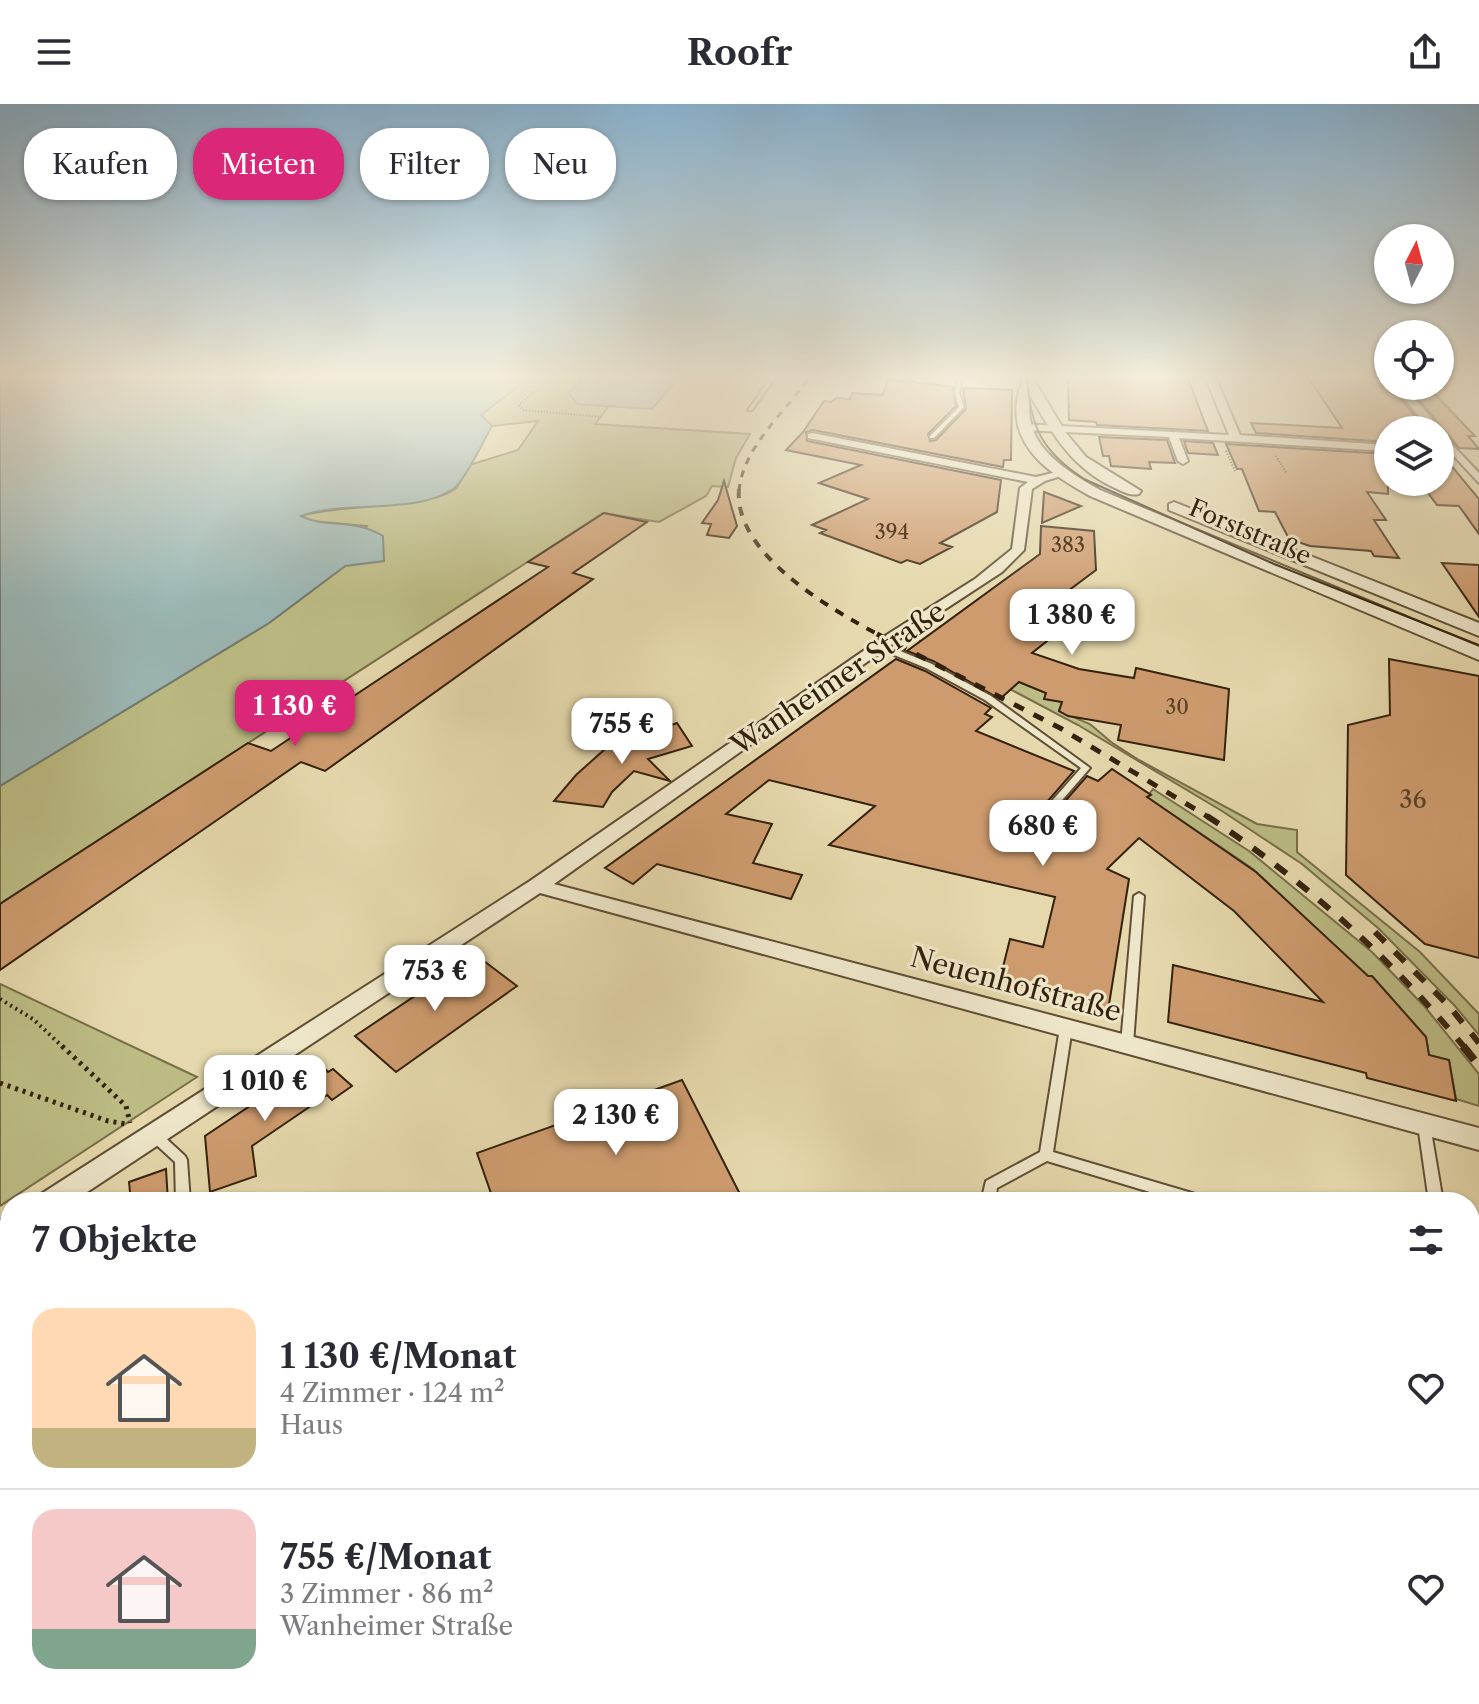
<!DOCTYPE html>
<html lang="de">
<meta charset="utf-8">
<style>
:root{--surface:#fff;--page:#f2f2f3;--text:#2b2b33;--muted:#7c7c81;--line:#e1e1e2;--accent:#db2777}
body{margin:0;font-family:"Libre Caslon Text",serif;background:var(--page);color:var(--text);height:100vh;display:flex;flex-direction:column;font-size:30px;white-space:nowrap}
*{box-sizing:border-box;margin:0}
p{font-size:26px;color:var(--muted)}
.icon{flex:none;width:44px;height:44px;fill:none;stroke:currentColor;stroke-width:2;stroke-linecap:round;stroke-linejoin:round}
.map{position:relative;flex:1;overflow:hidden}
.details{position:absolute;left:0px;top:1088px;width:1480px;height:512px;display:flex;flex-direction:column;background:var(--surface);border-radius:32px 32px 0 0;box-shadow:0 2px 6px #0004}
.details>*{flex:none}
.top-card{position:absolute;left:24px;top:24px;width:800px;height:72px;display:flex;gap:16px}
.needle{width:52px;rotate:6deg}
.buttons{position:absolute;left:1374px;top:120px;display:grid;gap:16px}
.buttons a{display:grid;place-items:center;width:80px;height:80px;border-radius:50%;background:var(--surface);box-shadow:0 2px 6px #0004;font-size:40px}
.price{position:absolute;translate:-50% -68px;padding:0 18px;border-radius:16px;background:#fff;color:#222;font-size:26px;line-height:52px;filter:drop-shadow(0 2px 4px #0008)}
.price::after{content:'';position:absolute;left:50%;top:48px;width:24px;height:18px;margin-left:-12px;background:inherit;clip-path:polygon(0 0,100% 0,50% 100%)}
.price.active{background:var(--accent);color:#fff}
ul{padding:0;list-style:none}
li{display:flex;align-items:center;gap:24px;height:200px;padding:0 32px}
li+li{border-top:2px solid var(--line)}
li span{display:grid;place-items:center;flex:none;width:224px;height:160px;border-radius:24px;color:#555}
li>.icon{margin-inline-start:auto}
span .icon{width:96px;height:96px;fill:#fffc;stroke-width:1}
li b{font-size:34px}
h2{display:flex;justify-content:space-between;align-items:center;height:96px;padding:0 32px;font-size:34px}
.pill{padding:0 28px;border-radius:32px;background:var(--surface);box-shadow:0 2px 6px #0004;font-size:28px;line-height:72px}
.pill.active{background:var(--accent);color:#fff}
header{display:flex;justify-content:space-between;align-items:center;height:104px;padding:0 32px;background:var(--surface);font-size:36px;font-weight:800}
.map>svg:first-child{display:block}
</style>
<header><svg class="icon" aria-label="menu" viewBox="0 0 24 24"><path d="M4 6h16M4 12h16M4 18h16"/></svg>Roofr<svg class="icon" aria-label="share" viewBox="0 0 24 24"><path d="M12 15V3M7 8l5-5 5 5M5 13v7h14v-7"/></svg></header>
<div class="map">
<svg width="1479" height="1600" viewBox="0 0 1479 1600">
<rect width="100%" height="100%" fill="#e5d8ac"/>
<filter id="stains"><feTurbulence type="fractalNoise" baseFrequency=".0025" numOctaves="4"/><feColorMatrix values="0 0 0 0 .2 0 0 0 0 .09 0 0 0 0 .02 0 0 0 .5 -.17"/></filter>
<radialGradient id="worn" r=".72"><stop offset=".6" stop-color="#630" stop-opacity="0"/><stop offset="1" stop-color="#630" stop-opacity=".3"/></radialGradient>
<g fill="#bcbc84" stroke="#786e48" stroke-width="2">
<path d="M531,272H585L569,289L577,300L609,302L595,320L750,330L736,354L728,383L712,382L706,392L659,418L603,409L0,800V682L269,519L345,462L367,422L311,417L300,412C338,400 432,405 456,384C461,379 465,368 469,361L518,346L538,317L492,322L480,311Z"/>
<path d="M919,537L1046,589L1045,595L1062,598L1059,607L1090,620L1111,638L1139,656L1257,720L1297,726V748L1420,848L1479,910V931L1455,902L1378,824L1302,760L1222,707L1078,621Z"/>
<path d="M1153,685L1249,747L1372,848L1425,903L1479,970V1002L1456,995L1449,956L1429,951L1426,933L1372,872H1368L1253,765L1147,693Z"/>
<path d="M0,880L197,973L0,1102Z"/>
</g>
<g fill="#9bb7b5" stroke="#727b72" stroke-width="2">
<path d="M18,272H531L481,311L492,322C484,336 465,377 453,385C412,412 348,395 301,412C325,425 352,413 383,432L384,457L345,462L269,519L0,682V279Z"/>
<path d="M585,272H681L652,305L577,300L569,289Z"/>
</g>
<g fill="#cd9b6e" stroke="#34210d" stroke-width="2">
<path d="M1068,272H1187L1208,327L1097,321L1096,318L1069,316Z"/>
<path d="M1307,272H1365L1374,282H1390L1427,326H1388V338L1256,329L1251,319L1342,324Z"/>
<path d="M888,275L953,283L956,302L928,330L930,337L936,336L966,305L963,284L1012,286L1011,356H1004L1003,363L813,326L806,328L807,337L1001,376L997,408L940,439L952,443L920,460L907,456L901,459L820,429L826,426L812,421L868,395L819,379L861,361L786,346L803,328L824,297L831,298L836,294L850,295L853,289L883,291Z"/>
<path d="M1407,282H1427L1475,332H1468L1479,345L1459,344Z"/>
<path d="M1099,333L1167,336L1175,359L1149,358L1151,365L1111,362L1109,352H1103Z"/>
<path d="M1184,337L1213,339L1218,351L1188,349Z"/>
<path d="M1226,340L1388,350V390L1367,388L1386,416H1374L1399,454L1374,452L1371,447L1310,442L1289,435L1275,408L1259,407L1242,365H1237Z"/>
<path d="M1440,348L1479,395V430L1459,402L1437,401L1420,378H1440Z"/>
<path d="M724,377L737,422L729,434L707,431L711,420L702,419L718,396Z"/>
<path d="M1044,388L1081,402L1042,419Z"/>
<path d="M604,409L647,418L573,469L593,475L325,667L301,658L0,866V800L248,639L271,647L548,463L528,458Z"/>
<path d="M1041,422L1094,427L1096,466L1048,502L1079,512L1032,549L1079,565L1134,574L1136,564L1229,585L1224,656L1118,636L1121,621L1068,612L1059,607L1062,598L1044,595L1046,589L1019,578L1000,595L933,557L907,547L1040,450Z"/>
<path d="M1442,459L1479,461V513Z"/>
<path d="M896,555L925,567L991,604L985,610L992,613L976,627L1074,667L1040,706L1042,712H1052L1087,672L1098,677L1112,665L1151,691L1147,693L1256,768L1368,872H1372L1426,933L1429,951L1449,956L1456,997L1367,974L1366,969L1168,918L1173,861L1323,898L1234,807L1139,734L1107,765L1129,775L1108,907L1082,900V896L1000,875L1010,835L1043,843L1055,793L829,741L875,702L769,676L726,710L772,720L753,759L802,771L791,795L657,760L633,780L605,764Z"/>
<path d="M1389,555L1479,572V854L1425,840L1346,771L1348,621L1390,611Z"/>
<path d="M677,619L692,642L648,655L670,677L634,667L612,688L603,703L554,697L576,671L614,637L620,639Z"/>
<path d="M476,851L517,882L396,968L355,932Z"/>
<path d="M317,957L328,968L333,965L352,982L332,996L327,991L252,1042L256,1072L210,1088L205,1032Z"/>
<path d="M682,976L744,1098H494L477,1049Z"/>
<path d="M166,1065L168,1098H131L129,1078Z"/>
</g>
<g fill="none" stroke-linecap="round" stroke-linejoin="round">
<defs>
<g id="service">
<path d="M772,272H776L752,306H748Z"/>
<path d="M958,272H962L959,289L964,303L934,334H930V332L959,303L955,289Z"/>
<path d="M877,540H883L932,560L991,592L1090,664L1050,710H1044L1042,708L1044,706L1081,664L985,596L926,564L877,544Z"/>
<path d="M1139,789L1144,792L1133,940L1131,943L1127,944L1123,943L1121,940L1134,792Z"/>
<path d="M1066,920L1070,921L1072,924L1053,1048L1202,1092L1207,1094L1209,1098H1183L1047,1057L997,1084L995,1098H981L986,1077L1040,1048L1060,924L1062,921Z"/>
<path d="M1424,1016L1428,1017L1430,1021L1443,1098H1429L1418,1021L1420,1017Z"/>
<path d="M154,1026L158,1027L185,1052L187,1056L190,1098H176L175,1058L150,1035L148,1031L150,1027Z"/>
<path d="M1470,1297L1475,1300L1479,1313V1368L1473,1366L1470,1353Z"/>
<path d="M204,1590H222L223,1600H205Z"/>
<rect x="1278" y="1590" width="18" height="10"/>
</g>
<g id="minor">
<path d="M1205,272H1215L1240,331L1388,341V347L1179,334L1188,357L1183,360L1178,357L1169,333L1023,326L1018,323L1023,320L1229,331Z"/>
<path d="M1393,282H1403L1440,324L1441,326L1440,328L1431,326Z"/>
<path d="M1440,328L1479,369V379L1440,337Z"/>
<path d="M812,329L1036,373L1061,367L1067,370L1045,377L1032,385L1024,446L1002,468L895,538L554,780L1479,1024V1046L540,789L72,1098H37L41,1090L530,777L885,532L975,475L1012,445L1020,384L1028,378L808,334V330Z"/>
<path d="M10,1112V1138L0,1142V1116Z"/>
</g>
<g id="tertiary">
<path d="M1023,272H1035V278L1066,329L1086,353L1141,387L1139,390C1130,392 1124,388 1115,384C1073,365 1052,330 1030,291C1022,341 1062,364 1100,386L1479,543V556L1090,392C1053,371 1011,346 1017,297C1018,288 1022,281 1023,272Z"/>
<path d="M1174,398L1479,519V532L1169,406V400Z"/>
</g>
</defs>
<use href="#service" stroke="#604f35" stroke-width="4"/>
<use href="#minor" stroke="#604f35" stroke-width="4"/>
<use href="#tertiary" stroke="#604f35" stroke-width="4"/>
<g stroke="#34210d" stroke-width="2" stroke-dasharray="1 2" stroke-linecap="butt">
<path d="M553,272L519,301L523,306L602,313"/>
<path d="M1226,347L1235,367"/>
<path d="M1276,352L1287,370"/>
</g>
<path stroke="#34210d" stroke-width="4" stroke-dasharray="2 4" stroke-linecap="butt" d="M0,895L33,915L64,944"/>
<g stroke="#34210d" stroke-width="5" stroke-dasharray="3 5" stroke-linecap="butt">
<path d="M62,942L126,1002L130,1019"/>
<path d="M0,979L108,1017L126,1020"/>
</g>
<use href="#service" fill="#eee6c9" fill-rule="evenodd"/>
<use href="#minor" fill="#eee6c9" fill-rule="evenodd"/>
<use href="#tertiary" fill="#eee6c9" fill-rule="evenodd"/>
<path stroke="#34210d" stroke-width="2" d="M1027,272C1030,322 1041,347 1084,375L1274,460L1479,541"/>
<path stroke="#34210d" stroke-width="3" stroke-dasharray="7 7" stroke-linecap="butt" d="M739,387C743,342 786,308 810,272"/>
<path stroke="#34210d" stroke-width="4" stroke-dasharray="9 9" stroke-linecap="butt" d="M739,385C733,450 832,506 881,532"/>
<path stroke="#34210d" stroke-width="5" stroke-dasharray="11 11" stroke-linecap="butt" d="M877,530L1060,624L1210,714"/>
<g stroke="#34210d" stroke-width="6" stroke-dasharray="14 14" stroke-linecap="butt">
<path d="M1207,712C1305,777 1390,853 1465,944"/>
<path d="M1375,828L1449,902L1479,939"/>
</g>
<path stroke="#34210d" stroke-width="8" stroke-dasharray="18 18" stroke-linecap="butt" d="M1463,942L1479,962"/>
</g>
<linearGradient id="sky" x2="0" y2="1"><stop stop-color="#89b5d4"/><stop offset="0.55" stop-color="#f3edda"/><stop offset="1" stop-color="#f3edda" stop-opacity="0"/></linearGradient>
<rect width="1479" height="496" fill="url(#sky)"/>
<g text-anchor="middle" stroke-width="6" stroke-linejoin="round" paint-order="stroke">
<g font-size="20" fill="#5a4025">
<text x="892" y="435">394</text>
<text x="1068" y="448">383</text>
<text x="1177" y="610">30</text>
</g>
<g font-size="24" fill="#34210d" stroke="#eee6c9">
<text transform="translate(1250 428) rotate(23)" y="8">Forststraße</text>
</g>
<g font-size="24" fill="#5a4025">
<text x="1413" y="704">36</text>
</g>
<g font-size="28" fill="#34210d" stroke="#eee6c9">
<text transform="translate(838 574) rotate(-34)" y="10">Wanheimer Straße</text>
<text transform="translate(1016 880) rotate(15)" y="10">Neuenhofstraße</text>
</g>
</g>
<rect width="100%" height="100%" filter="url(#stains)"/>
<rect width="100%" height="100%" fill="url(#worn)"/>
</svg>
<div class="buttons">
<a><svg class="needle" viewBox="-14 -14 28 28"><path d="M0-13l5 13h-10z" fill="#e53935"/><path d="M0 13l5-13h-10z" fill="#7c7c81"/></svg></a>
<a><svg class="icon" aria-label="locate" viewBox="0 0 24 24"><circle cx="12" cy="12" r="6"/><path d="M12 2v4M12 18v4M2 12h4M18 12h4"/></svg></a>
<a><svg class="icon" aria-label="layers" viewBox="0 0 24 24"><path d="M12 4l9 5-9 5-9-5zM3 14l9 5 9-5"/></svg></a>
</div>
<b class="price" style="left:1072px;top:553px">1 380 €</b>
<b class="price active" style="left:295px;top:644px">1 130 €</b>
<b class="price" style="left:622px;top:662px">755 €</b>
<b class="price" style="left:1043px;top:764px">680 €</b>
<b class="price" style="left:435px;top:909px">753 €</b>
<b class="price" style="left:265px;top:1019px">1 010 €</b>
<b class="price" style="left:616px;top:1053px">2 130 €</b>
<div class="top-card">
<a class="pill">Kaufen</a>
<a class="pill active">Mieten</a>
<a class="pill">Filter</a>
<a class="pill">Neu</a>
</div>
<section class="details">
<h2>7 Objekte<svg class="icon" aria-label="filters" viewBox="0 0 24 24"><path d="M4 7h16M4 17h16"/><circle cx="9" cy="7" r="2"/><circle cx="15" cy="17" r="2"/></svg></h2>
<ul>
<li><span style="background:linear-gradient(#ffd9b3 75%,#c2b280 0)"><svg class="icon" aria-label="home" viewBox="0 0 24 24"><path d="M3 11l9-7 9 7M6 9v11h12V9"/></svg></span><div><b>1 130 €/Monat</b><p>4 Zimmer · 124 m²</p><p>Haus</p></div><svg class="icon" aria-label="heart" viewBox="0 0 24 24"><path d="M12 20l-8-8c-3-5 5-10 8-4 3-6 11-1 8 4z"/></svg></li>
<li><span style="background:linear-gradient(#f6c9c9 75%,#7fa58c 0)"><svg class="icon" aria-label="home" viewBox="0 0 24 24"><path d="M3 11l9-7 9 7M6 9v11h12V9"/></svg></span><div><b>755 €/Monat</b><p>3 Zimmer · 86 m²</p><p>Wanheimer Straße</p></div><svg class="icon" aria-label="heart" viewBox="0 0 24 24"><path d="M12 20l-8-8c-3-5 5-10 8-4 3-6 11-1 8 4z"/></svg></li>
</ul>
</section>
</div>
